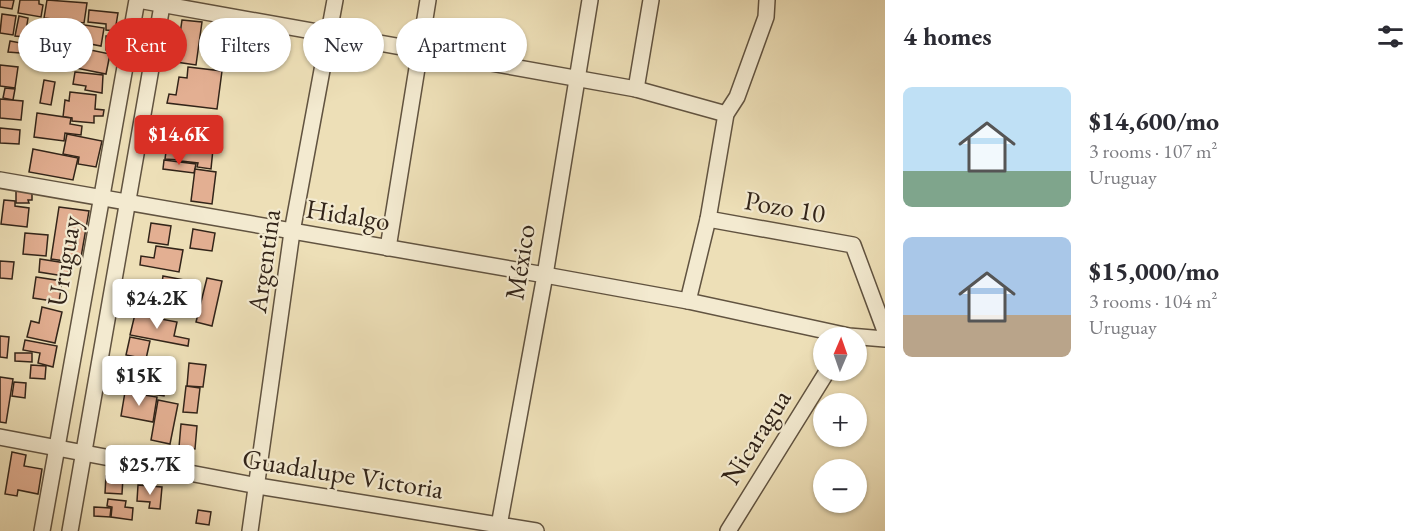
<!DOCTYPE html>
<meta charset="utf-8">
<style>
:root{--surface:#fff;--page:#f7f7f7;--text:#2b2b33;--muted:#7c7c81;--accent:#d93025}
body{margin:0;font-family:"EB Garamond",serif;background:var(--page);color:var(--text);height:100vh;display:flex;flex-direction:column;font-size:22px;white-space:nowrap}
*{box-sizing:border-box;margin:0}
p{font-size:20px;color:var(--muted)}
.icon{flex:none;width:33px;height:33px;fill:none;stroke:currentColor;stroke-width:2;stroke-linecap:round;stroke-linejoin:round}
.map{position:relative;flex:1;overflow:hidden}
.sheet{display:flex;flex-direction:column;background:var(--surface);width:540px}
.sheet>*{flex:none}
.top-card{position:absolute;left:18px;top:18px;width:570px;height:54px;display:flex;gap:12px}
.needle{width:39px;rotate:2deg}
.tools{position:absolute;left:813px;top:327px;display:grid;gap:12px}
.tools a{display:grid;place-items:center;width:54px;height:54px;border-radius:50%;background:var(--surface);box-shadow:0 2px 4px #0004;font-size:30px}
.price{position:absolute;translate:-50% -51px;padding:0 14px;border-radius:6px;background:#fff;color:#222;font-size:20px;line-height:39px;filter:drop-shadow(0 2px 3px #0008)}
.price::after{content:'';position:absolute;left:50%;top:36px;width:18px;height:14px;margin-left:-9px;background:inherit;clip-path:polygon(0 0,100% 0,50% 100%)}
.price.on{background:var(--accent);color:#fff}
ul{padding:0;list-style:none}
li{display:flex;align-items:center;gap:18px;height:150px;padding:0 18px}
li span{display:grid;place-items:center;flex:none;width:168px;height:120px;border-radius:9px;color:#555}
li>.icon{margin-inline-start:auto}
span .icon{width:72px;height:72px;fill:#fffc;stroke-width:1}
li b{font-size:26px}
h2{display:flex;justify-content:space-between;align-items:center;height:72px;padding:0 18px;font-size:26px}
.pill{padding:0 21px;border-radius:27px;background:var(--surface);box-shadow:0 2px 4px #0004;font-size:21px;line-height:54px}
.pill.on{background:var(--accent);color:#fff}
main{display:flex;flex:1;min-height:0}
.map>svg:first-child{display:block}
</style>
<main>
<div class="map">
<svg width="885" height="531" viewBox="0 0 885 531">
<rect width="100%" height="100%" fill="#eddfb7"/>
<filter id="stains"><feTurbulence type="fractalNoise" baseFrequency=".00333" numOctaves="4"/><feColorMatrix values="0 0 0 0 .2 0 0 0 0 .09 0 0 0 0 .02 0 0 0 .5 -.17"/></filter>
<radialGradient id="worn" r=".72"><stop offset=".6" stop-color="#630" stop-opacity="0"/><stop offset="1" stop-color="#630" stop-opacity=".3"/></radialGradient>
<g fill="#e3af92" stroke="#322419" stroke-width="1.5">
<path d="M0,0H14L12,9L0,7Z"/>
<path d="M20,0H39V4L43,5L41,17L18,13Z"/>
<path d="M47,0L87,3L84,23L44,18Z"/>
<path d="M89,10L118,13L115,31L106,30V24L88,22Z"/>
<path d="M2,14L16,16L13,35L0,33Z"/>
<path d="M19,16L28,18L25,37L15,36Z"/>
<path d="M182,20L202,22L196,65L176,62Z"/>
<path d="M55,21H64L63,32L54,31Z"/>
<path d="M72,23L104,28L101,46L69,40Z"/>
<path d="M37,24L46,25L44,36L35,35Z"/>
<path d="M54,32L64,33L63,52H53Z"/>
<rect x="106" y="36" width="9" height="14"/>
<path d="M33,37L52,40L47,64L29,61Z"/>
<path d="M10,41L21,43L20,53L8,52Z"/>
<path d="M76,47L110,54L106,74L71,67Z"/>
<path d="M0,65L18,67L15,88L0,86Z"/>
<path d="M188,67L222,71L217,109L167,103L169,94L176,95L179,77L187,78Z"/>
<path d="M75,72L103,75L102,93L85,90L86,86L73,84Z"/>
<path d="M44,80L55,82L51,105L40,103Z"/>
<path d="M5,88L15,89L13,100L3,98Z"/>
<path d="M70,92L96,95L95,109L104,110L103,116H94V123L72,121V118L63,117L65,100L69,101Z"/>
<path d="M0,99L23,101L21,120L0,118Z"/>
<path d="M37,113L71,118L70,124L82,126L81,135L65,133L64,141L34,137Z"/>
<path d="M205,122L218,124L213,148L180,142L183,124L204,129Z"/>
<path d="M0,128L20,130L19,144L0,143Z"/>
<path d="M67,134L102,141L96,167L78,164L79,157L63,154Z"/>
<path d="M167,144L182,146L180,160L165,159Z"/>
<path d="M183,145L213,149L211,169L197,167L198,163L181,161Z"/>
<path d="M33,149L78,158L73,180L29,172Z"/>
<path d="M164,160L196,164L194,173L163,169Z"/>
<path d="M195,169L216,172L212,204L191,201Z"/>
<path d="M16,189H32V200H28L29,203H16Z"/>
<path d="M4,200L15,201V206L29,208L27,227L1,224Z"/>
<path d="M59,207L89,211L80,263L51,259Z"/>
<path d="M151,223L171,226L168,245L148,242Z"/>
<path d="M193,229L215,233L212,251L190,248Z"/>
<path d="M25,233L48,235L46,256L23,254Z"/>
<path d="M156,246L183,250L179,272L140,265L141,256L154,258Z"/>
<path d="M40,259L72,264L70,277L39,272Z"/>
<path d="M0,261L14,262L12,279L0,278Z"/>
<path d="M163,276L190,281L187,296L161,291Z"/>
<path d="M36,277L62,281L59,302L33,298Z"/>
<path d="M207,278L222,281L212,326L196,322Z"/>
<path d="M141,298L177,304L174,317L139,312Z"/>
<path d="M42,307L62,312L55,343L27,337L31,321L39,323Z"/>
<path d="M135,314L177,322L174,336L189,339L188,346L130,335Z"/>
<path d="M0,336L9,337L7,358L0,357Z"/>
<path d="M130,337L150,341L146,359L126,355Z"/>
<path d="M25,340L57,346L53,367L38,363L40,353L23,350Z"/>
<path d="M15,353H32V362L15,361Z"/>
<path d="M189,363L206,365L203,387L187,386Z"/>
<path d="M31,365L46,366L45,379L30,378Z"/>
<path d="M130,365L168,371L164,396L126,390Z"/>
<path d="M0,377L13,379L6,423L0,422Z"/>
<path d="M14,382L26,383L25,398L12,396Z"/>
<path d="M186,386L200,388L197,413L183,412Z"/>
<path d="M125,392L157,397L153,422L121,416Z"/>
<path d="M158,400L178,404L170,444L151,440Z"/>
<path d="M181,424L197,426L195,449L179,447Z"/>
<path d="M12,452L26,455L24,466L42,469L38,494L18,490L17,496L5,494Z"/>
<path d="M106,476L123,477L122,494L105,493Z"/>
<path d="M138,485L162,487L160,509L149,508L150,502L137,501Z"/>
<path d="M108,499L126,501L125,507L133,508L132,520L111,517L112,507L107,506Z"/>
<path d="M94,507L111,508L110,517L94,516Z"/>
<path d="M198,510L211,512L209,525L196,523Z"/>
</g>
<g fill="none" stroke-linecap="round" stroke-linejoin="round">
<defs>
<g id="minor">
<path d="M138,0L636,89L726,114"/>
<path d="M636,89L651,0"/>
<path d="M0,180L545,275L688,301L849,336L885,339"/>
<path d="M708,219L853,245L885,331"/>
<path d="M388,248L428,0"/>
<path d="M688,301L708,219L726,114L737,97L766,17L767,0"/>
<path d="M0,437L258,486L536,531"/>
<path d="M42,531L137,0"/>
<path d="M70,531L163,0"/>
<path d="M250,531L292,232L335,0"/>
<path d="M498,531L545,275L590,0"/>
<path d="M728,531L828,370"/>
</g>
</defs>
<use href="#minor" stroke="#615340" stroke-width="18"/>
<use href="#minor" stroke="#f3ead0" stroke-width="15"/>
</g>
<g text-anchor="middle" stroke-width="4.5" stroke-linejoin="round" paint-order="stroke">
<g font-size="27" fill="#322419" stroke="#f3ead0">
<text transform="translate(785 207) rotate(10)" y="9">Pozo 10</text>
<text transform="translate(348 215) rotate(9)" y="9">Hidalgo</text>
<text transform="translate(64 261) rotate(-80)" y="9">Uruguay</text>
<text transform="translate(264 261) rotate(-82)" y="9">Argentina</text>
<text transform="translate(520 262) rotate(-81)" y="9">México</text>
<text transform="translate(756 437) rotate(-58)" y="9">Nicaragua</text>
<text transform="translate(343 474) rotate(9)" y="9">Guadalupe Victoria</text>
</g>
</g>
<rect width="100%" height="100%" filter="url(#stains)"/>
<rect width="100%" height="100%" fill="url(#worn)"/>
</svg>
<div class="tools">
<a><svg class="needle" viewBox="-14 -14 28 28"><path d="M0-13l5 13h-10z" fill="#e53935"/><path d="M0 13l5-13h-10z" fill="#7c7c81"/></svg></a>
<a>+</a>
<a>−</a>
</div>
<b class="price on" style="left:179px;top:166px">$14.6K</b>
<b class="price" style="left:157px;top:330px">$24.2K</b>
<b class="price" style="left:139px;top:407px">$15K</b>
<b class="price" style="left:150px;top:496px">$25.7K</b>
<div class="top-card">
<a class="pill">Buy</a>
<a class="pill on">Rent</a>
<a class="pill">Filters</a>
<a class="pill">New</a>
<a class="pill">Apartment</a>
</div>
</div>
<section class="sheet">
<h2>4 homes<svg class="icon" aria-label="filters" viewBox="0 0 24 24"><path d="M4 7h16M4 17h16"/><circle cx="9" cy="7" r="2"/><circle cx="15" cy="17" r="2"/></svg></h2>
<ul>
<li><span style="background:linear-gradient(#bfe0f5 70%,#7fa58c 0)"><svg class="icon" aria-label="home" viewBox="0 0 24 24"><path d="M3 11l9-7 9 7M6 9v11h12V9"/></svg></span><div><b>$14,600/mo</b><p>3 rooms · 107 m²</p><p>Uruguay</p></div></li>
<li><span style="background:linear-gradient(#a9c7e8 65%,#b9a48a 0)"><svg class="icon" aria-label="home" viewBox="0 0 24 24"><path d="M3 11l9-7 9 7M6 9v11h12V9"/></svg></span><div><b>$15,000/mo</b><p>3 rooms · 104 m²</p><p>Uruguay</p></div></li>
</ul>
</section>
</main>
